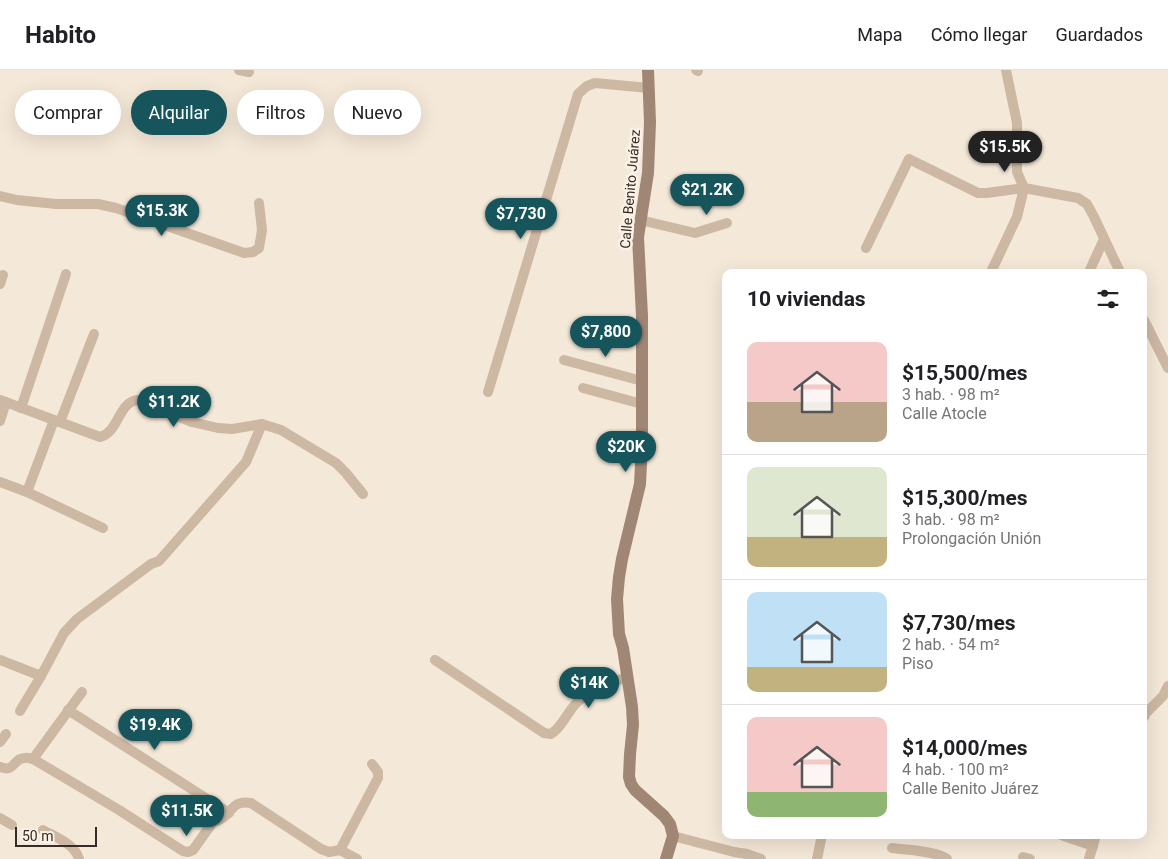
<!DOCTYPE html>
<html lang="es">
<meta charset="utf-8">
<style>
:root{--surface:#fff;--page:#f6f6f6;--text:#202124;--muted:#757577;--line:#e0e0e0;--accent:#17555c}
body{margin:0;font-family:Roboto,sans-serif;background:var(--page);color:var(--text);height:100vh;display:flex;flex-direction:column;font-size:19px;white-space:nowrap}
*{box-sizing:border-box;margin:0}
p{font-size:16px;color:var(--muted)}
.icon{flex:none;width:28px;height:28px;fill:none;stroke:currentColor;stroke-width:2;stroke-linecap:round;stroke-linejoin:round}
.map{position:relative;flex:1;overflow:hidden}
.sheet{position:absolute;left:722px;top:199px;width:425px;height:570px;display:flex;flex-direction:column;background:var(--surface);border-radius:10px;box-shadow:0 5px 20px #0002}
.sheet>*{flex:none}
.banner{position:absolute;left:15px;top:20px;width:475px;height:45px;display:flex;gap:10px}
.scale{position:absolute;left:15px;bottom:12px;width:82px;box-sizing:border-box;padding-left:5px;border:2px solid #372c26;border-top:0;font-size:14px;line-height:18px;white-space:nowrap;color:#372c26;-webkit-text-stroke:4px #fbf2e5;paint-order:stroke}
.price{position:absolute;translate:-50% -42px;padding:0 11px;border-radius:18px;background:var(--accent);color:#fff;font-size:16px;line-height:32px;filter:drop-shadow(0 1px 2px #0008)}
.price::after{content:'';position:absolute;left:50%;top:30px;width:15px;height:11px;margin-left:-8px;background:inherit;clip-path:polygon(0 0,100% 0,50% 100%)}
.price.active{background:#222;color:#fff}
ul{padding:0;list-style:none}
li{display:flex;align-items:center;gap:15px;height:125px;padding:0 25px}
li+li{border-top:1px solid var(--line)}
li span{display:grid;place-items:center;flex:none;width:140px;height:100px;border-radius:10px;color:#555}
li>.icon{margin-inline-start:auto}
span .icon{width:60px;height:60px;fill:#fffc;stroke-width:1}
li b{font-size:21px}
h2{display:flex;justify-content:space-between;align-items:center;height:60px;padding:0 25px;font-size:21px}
.pill{padding:0 18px;border-radius:22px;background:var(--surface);box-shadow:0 5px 20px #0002;font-size:18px;line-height:45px}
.pill.active{background:var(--accent);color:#fff}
header{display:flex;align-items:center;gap:30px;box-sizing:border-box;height:70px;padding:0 25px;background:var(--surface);border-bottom:1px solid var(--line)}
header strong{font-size:24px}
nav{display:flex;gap:28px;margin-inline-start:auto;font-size:18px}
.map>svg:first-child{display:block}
</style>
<header>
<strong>Habito</strong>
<nav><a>Mapa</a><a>Cómo llegar</a><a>Guardados</a></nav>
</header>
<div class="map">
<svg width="1168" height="789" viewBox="0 0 1168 789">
<rect width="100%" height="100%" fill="#f4e8d8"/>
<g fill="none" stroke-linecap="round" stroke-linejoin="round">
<g stroke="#cdb8a3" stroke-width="10">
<path d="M239,0L249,2"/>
<path d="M696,0L698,1"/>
<path d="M0,126L17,130L56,134H98L116,138L244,183L253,182L259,178L262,160L259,133"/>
<path d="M640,150L695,163L727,153"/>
<path d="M866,178L909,89L978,123H987L1024,118L1078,128L1087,134L1094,147L1120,202"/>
<path d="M991,202L1017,147L1024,118L1017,102V53L1006,0"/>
<path d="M1089,202L1104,169"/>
<path d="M0,214L3,205"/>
<path d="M1144,250L1168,298"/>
<path d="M564,290L642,311"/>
<path d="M583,318L642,334"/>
<path d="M488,322L578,24L587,16L595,13L649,18"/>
<path d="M0,330L100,367C119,362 118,333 137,330L192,352L218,358L232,359L262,354L281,360L336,393L346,403L363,424"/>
<path d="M21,338L66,204"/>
<path d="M0,351L6,332"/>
<path d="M60,352L94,264"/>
<path d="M0,412L27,422L103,458"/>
<path d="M27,422L54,350"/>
<path d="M0,590L41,606"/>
<path d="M435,590L544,663L551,664C564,656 568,638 581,629C592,620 615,612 628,606"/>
<path d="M68,640L229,743"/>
<path d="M20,641L41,606L64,563L77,549L151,494L159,491L246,392L262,354"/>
<path d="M1144,647L1145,644L1163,626L1168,616"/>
<path d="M0,672L6,664"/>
<path d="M33,689L82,622"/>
<path d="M0,697C16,703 12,688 25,688C28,687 30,689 33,689L119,740L183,781L188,782L193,780L213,752C233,748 229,729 251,733L321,779L329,782L340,780L357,789"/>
<path d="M0,748L12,755"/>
<path d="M43,760C55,767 75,774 79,789"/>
<path d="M1061,765L1093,776"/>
<path d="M673,766L734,782L747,784L761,789"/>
<path d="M892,778C906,780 937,781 947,789"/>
<path d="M340,780L378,708V702L372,694"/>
<path d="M1023,787L1030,789"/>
<path d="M817,789L822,765"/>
<path d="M1089,789L1096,765"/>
</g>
<path stroke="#a08674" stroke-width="12" d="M648,0L650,52L648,103L638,167L642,246V374L640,414L622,489L619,507L617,529L619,564L623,578L632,637L633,655L630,684L629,707L631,714L635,720L664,746L670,754L673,766L666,789"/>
</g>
<g text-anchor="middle" stroke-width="5" stroke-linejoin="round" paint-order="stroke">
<g font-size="14" fill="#372c26" stroke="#fbf2e5">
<text transform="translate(630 119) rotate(-85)" y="5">Calle Benito Juárez</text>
</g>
</g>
</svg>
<div class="scale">50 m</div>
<b class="price active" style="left:1005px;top:103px">$15.5K</b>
<b class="price" style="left:707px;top:146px">$21.2K</b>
<b class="price" style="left:162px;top:167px">$15.3K</b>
<b class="price" style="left:521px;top:170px">$7,730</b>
<b class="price" style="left:606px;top:288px">$7,800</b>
<b class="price" style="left:174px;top:358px">$11.2K</b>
<b class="price" style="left:626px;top:403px">$20K</b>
<b class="price" style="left:589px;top:639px">$14K</b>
<b class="price" style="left:155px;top:681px">$19.4K</b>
<b class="price" style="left:187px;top:767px">$11.5K</b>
<div class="banner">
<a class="pill">Comprar</a>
<a class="pill active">Alquilar</a>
<a class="pill">Filtros</a>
<a class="pill">Nuevo</a>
</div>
<section class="sheet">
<h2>10 viviendas<svg class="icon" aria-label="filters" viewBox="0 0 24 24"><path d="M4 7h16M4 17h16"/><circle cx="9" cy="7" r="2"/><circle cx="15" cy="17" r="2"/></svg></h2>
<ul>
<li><span style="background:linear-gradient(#f6c9c9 60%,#b9a48a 0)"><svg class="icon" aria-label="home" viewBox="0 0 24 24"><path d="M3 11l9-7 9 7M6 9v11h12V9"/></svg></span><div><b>$15,500/mes</b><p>3 hab. · 98 m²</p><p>Calle Atocle</p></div></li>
<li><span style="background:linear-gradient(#dfe7d0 70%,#c2b280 0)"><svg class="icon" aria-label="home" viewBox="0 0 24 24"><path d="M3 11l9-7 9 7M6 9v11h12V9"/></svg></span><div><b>$15,300/mes</b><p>3 hab. · 98 m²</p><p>Prolongación Unión</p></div></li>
<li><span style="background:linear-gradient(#bfe0f5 75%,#c2b280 0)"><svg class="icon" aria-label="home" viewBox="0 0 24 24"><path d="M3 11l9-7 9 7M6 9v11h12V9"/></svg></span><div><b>$7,730/mes</b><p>2 hab. · 54 m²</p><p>Piso</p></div></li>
<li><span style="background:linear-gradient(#f6c9c9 75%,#8fb573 0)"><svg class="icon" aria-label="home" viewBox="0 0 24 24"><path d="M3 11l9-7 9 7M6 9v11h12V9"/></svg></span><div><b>$14,000/mes</b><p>4 hab. · 100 m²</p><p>Calle Benito Juárez</p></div></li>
</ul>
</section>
</div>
